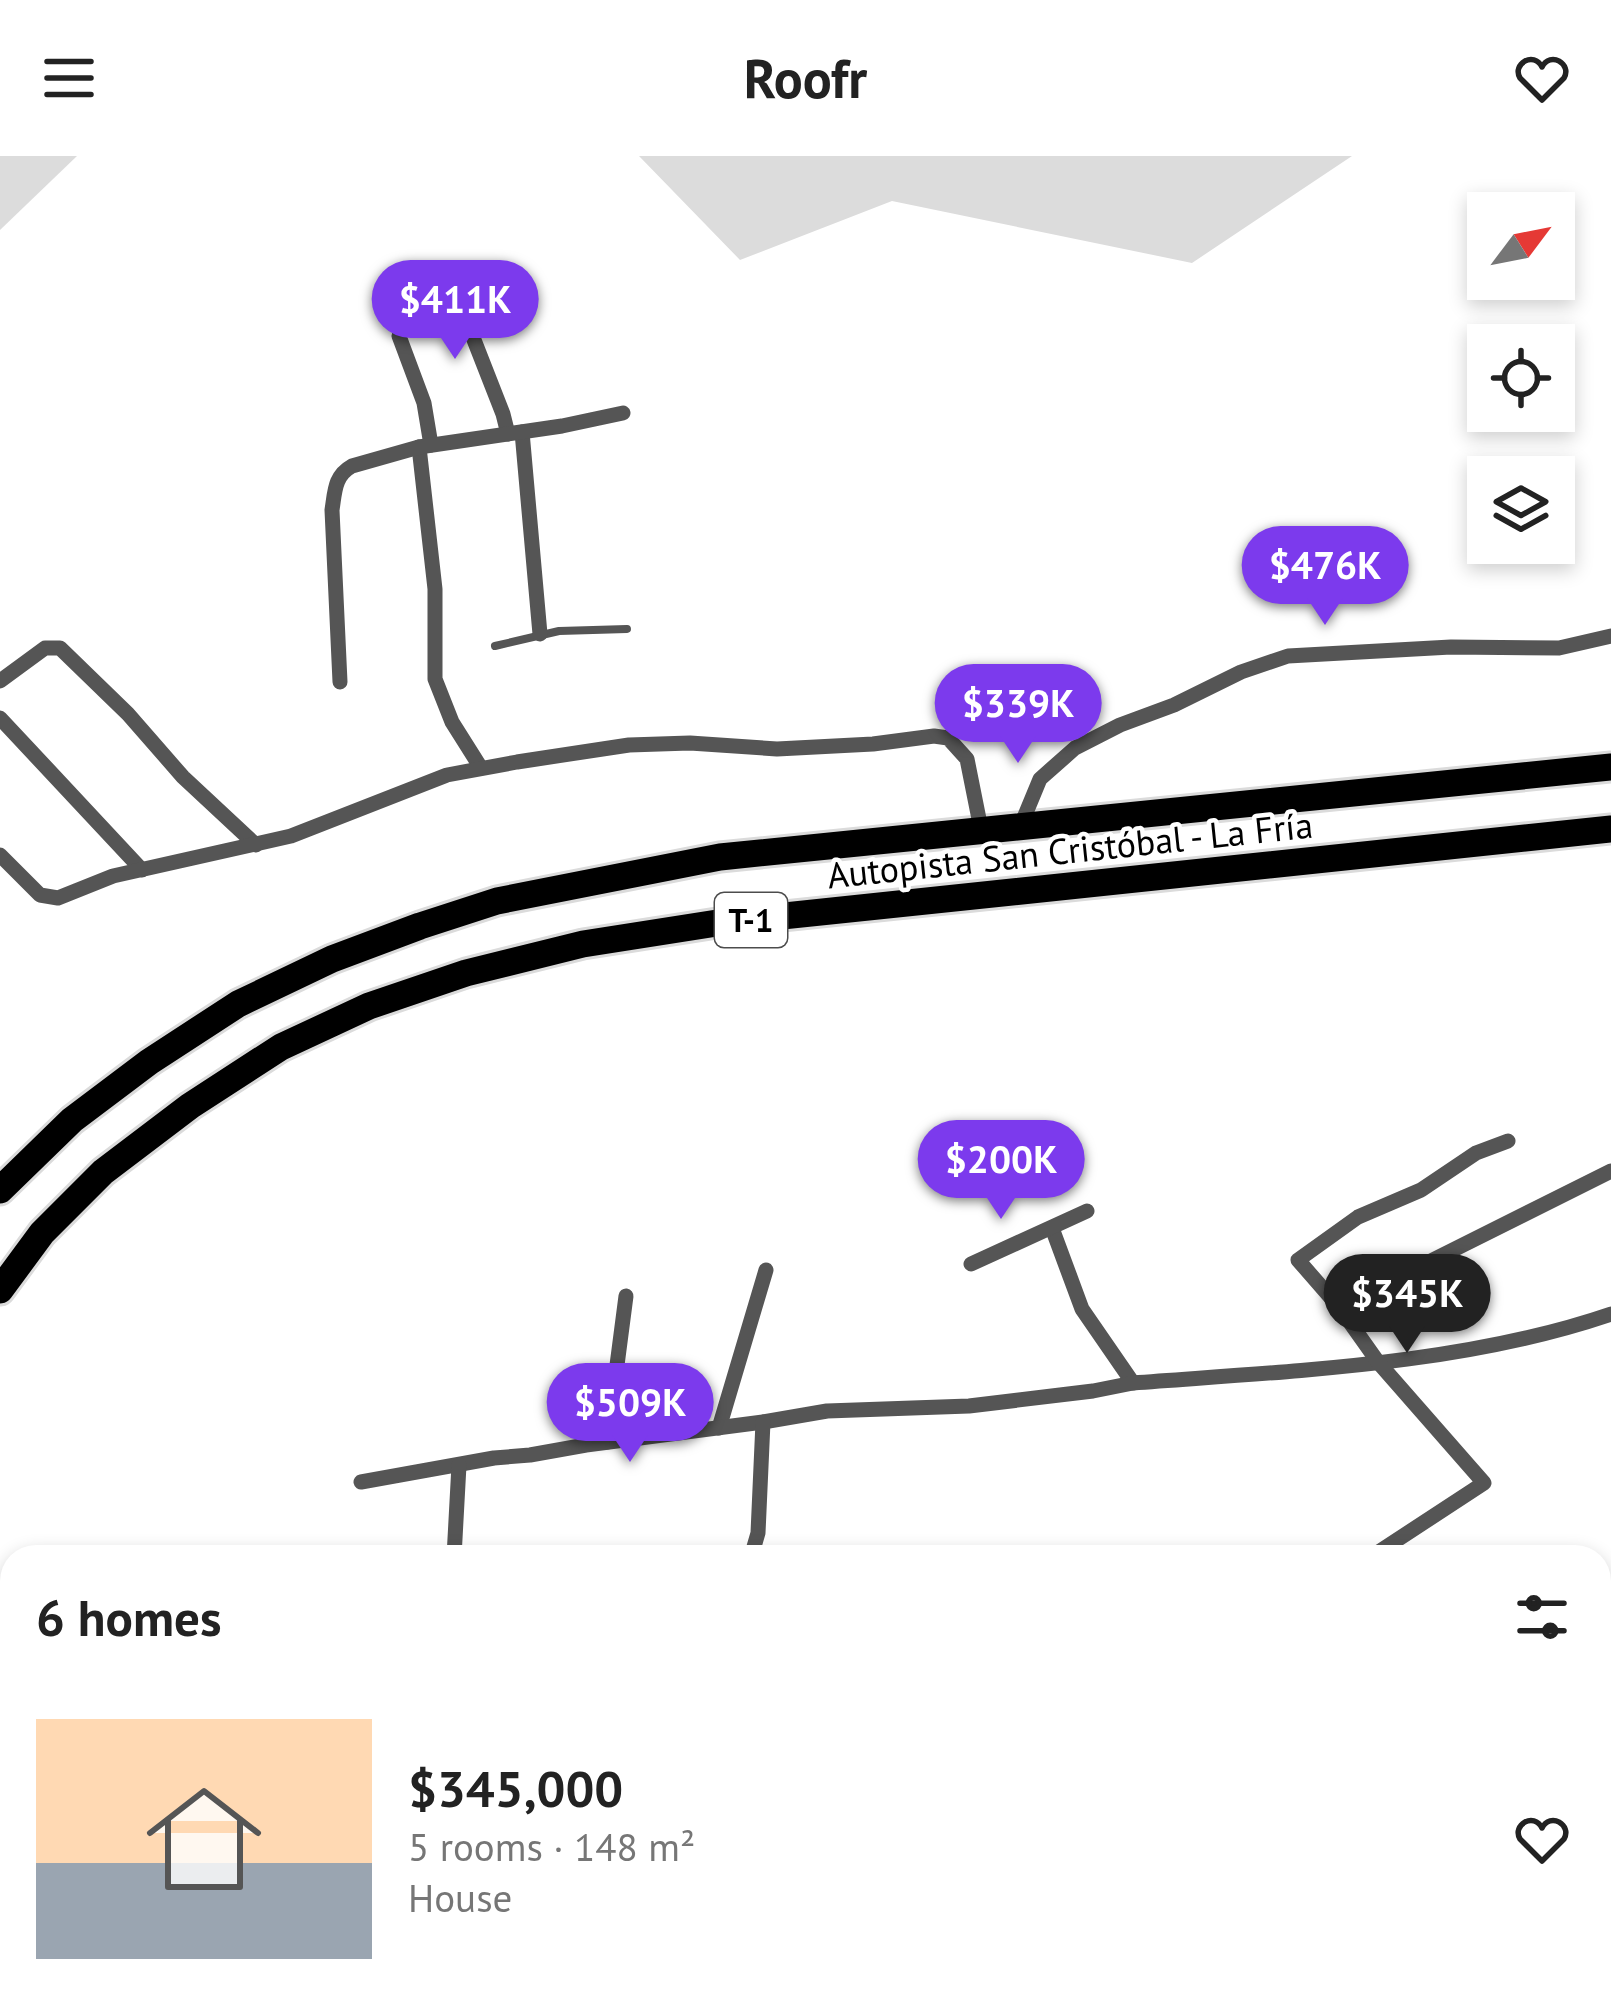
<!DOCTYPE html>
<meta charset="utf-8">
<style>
:root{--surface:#fff;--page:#f2f2f2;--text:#222;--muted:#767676;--accent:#7c3aed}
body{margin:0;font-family:"PT Sans",sans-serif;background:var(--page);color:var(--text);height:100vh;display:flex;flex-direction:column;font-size:45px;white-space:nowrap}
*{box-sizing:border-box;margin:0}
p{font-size:39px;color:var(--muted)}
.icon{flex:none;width:66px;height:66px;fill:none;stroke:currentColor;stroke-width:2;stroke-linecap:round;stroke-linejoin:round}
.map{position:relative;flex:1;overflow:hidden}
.side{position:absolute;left:0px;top:1389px;width:1611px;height:471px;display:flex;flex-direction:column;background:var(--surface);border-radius:36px 36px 0 0;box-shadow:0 6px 18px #0003}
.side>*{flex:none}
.needle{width:78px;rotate:58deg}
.fabs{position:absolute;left:1467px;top:36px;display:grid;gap:24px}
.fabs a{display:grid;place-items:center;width:108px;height:108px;border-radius:0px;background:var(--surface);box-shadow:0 6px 18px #0003;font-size:60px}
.price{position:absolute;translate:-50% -102px;padding:0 27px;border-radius:42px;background:var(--accent);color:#fff;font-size:39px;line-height:78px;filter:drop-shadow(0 3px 6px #0008)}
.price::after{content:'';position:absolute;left:50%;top:72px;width:36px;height:27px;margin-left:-18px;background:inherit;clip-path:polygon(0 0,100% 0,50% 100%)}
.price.current{background:#222;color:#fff}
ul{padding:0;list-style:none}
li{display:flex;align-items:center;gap:36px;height:300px;padding:0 36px}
li span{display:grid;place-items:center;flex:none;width:336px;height:240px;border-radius:0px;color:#555}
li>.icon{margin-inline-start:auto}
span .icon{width:144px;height:144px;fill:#fffc;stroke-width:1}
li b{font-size:51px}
h2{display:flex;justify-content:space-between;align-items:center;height:144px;padding:0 36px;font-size:51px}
header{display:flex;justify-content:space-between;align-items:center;height:156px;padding:0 36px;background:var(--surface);font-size:54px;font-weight:800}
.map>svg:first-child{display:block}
</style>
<header><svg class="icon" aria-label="menu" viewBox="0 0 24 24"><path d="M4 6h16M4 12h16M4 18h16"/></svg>Roofr<svg class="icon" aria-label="heart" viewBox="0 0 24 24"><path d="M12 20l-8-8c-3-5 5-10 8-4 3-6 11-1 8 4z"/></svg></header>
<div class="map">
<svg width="1611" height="1858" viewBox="0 0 1611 1858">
<rect width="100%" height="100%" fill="#fff"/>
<g fill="#dcdcdc">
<path d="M0,0H77L0,74Z"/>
<path d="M639,0H1352L1192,107L892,45L740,104Z"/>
<path d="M1114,1848H1458L1459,1858H1099Z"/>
</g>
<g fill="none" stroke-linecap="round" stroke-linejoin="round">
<defs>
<g id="highway">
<path d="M0,1034L72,964L149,906L238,848L332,803L420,770L497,745L720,701L1611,611"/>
<path d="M0,1134L42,1077L103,1016L190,950L281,891L369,850L466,817L583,788L717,767L1611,673"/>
</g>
</defs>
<use href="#highway" stroke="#dbdbdb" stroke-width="33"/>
<path stroke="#555" stroke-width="8" d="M495,490L559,475L627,473"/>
<g stroke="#555" stroke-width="15">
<path d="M449,120L503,258L508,278"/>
<path d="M399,180L424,247L431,289"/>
<path d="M522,276L540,478"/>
<path d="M419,291L435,433V523L452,566L481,612"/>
<path d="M0,525L45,492H60L128,558L183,621L256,689"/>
<path d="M340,526L332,354C335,336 334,320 352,310L419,291L562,270L623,257"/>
<path d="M0,562L142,714"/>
<path d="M1021,669L1040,623L1075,592L1120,569L1174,549L1241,516L1288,500L1451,491L1559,492L1611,480"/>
<path d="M0,699L40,739L58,742L113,720L291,680L447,619L517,606L629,589L690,587L777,593L873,588L934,580L948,582L967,603L981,673"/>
<path d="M1052,1072L1082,1153L1133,1227"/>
<path d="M971,1108L1087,1055"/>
<path d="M1339,1151L1611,1015"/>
<path d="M719,1272L766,1114"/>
<path d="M607,1286L626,1140"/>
<path d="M361,1326L494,1302L530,1299L586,1289L763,1266L827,1255L969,1250L1093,1235L1133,1227C1290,1215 1462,1209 1611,1158"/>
<path d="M454,1401L459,1309"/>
<path d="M751,1401L758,1377L763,1266"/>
<path d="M1371,1401L1484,1327L1378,1206L1339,1151L1298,1104L1358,1061L1421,1034L1476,997L1508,985"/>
<path d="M40,1858L48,1848"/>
<path d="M365,1858L370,1848"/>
<path d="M539,1858L543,1848"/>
</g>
<use href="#highway" stroke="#000" stroke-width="27"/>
</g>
<g text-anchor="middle" stroke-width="9" stroke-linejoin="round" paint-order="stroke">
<rect fill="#fff" stroke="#4c4c4c" stroke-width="3" x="715" y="737" width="72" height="54" rx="9"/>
<g font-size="33" font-weight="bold" fill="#000">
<text x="751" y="776">T-1</text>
</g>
<g font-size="36" fill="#000" stroke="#fff">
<text transform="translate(1070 694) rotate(-6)" y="13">Autopista San Cristóbal - La Fría</text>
</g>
</g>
</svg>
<div class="fabs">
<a><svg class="needle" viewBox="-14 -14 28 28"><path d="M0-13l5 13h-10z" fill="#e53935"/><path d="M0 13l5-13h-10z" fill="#767676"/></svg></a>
<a><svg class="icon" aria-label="locate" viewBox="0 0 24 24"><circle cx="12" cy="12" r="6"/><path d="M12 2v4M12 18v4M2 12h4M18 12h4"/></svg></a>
<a><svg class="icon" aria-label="layers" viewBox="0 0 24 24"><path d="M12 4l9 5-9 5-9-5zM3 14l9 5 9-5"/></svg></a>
</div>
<b class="price" style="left:455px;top:206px">$411K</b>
<b class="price" style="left:1325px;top:472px">$476K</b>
<b class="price" style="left:1018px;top:610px">$339K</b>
<b class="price" style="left:1001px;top:1066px">$200K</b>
<b class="price current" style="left:1407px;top:1200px">$345K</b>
<b class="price" style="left:630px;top:1309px">$509K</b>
<section class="side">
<h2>6 homes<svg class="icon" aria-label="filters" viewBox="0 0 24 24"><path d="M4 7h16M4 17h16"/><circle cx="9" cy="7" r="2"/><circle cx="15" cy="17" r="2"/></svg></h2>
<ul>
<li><span style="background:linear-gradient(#ffd9b3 60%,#9aa5b1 0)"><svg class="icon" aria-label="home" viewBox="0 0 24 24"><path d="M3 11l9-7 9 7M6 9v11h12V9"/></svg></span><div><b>$345,000</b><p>5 rooms · 148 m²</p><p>House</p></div><svg class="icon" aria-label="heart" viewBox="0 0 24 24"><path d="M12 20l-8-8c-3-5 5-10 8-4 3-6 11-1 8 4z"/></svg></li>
</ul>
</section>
</div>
